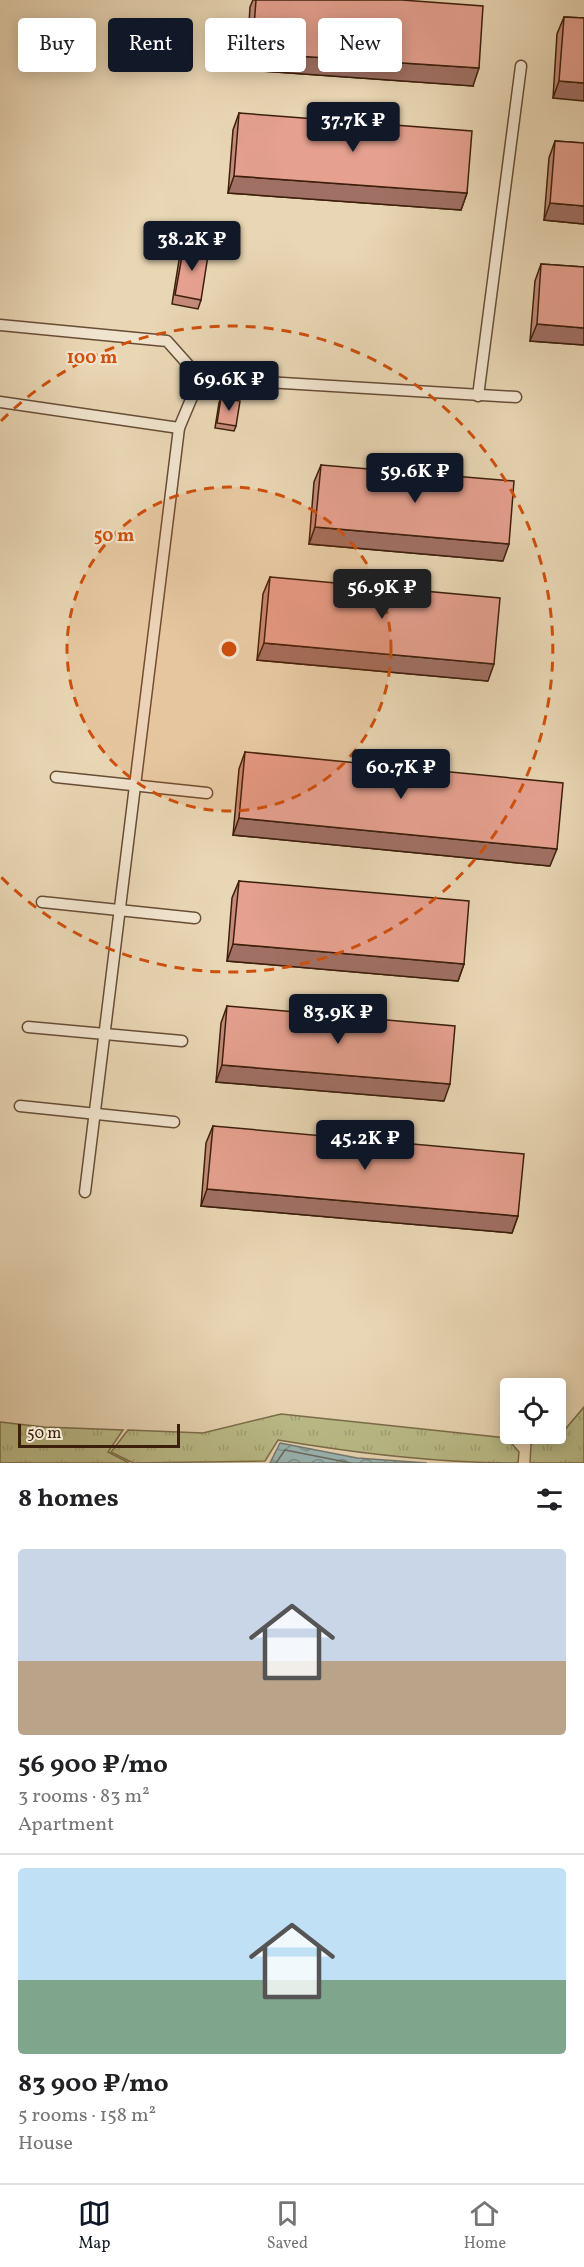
<!DOCTYPE html>
<meta charset="utf-8">
<style>
:root{--surface:#fff;--page:#f2f2f2;--text:#202124;--muted:#757577;--line:#e0e0e0;--accent:#111827}
body{margin:0;font-family:Vollkorn,serif;background:var(--page);color:var(--text);height:100vh;display:flex;flex-direction:column;font-size:22px;white-space:nowrap}
*{box-sizing:border-box;margin:0}
p{font-size:20px;color:var(--muted)}
.icon{flex:none;width:33px;height:33px;fill:none;stroke:currentColor;stroke-width:2;stroke-linecap:round;stroke-linejoin:round}
.map{position:relative;height:1463px;overflow:hidden}
.sheet{display:flex;flex-direction:column;background:var(--surface);flex:1}
.sheet>*{flex:none}
.banner{position:absolute;left:18px;top:18px;width:549px;height:54px;display:flex;gap:12px}
.buttons{position:absolute;left:500px;top:1378px;display:grid;gap:12px}
.buttons a{display:grid;place-items:center;width:66px;height:66px;border-radius:6px;background:var(--surface);box-shadow:0 3px 15px #0003;font-size:30px}
.scale{position:absolute;left:18px;bottom:15px;width:162px;box-sizing:border-box;padding-left:6px;border:3px solid #3c1f0b;border-top:0;font-size:16px;line-height:21px;white-space:nowrap;color:#3c1f0b;-webkit-text-stroke:4px #f1e4ce;paint-order:stroke}
.price{position:absolute;translate:-50% -51px;padding:0 14px;border-radius:6px;background:var(--accent);color:#fff;font-size:20px;line-height:39px;filter:drop-shadow(0 2px 3px #0008)}
.price::after{content:'';position:absolute;left:50%;top:36px;width:18px;height:14px;margin-left:-9px;background:inherit;clip-path:polygon(0 0,100% 0,50% 100%)}
.price.active{background:#222;color:#fff}
ul{padding:0;list-style:none}
li{display:grid;align-content:center;gap:12px;height:318px;padding:0 18px}
li+li{border-top:2px solid var(--line)}
li span{display:grid;place-items:center;height:186px;border-radius:6px;color:#555}
li>.icon{margin-inline-start:auto}
span .icon{width:108px;height:108px;fill:#fffc;stroke-width:1}
li b{font-size:26px}
h2{display:flex;justify-content:space-between;align-items:center;height:72px;padding:0 18px;font-size:26px}
.tag{padding:0 21px;border-radius:6px;background:var(--surface);box-shadow:0 3px 15px #0003;font-size:21px;line-height:54px}
.tag.active{background:var(--accent);color:#fff}
.tab-bar{display:flex;justify-content:space-around;align-items:center;height:84px;border-top:2px solid var(--line);background:var(--surface);font-size:16px;color:var(--muted)}
.tab-bar a{display:grid;justify-items:center;gap:3px}
.tab-bar .active{color:var(--accent)}
.map>svg:first-child{display:block}
</style>
<div class="map">
<svg width="584" height="1463" viewBox="0 0 584 1463">
<defs>
<pattern id="grass-tufts" width="24" height="20" patternUnits="userSpaceOnUse" patternTransform="scale(1.5)"><rect width="24" height="20" fill="#bbbd8a"/><path d="M3 7l-1-3M5 7V3M7 7l1-3M15 17l-1-3M17 17v-4M19 17l1-3" fill="none" stroke="#a2a276"/></pattern>
<pattern id="water-waves" width="16" height="10" patternUnits="userSpaceOnUse" patternTransform="scale(1.5)"><rect width="16" height="10" fill="#9ab7b6"/><path d="M0 5q4-4 8 0t8 0" fill="none" stroke="#7f9492"/></pattern>
</defs>
<rect width="100%" height="100%" fill="#e9d6b4"/>
<filter id="stains"><feTurbulence type="fractalNoise" baseFrequency=".00333" numOctaves="4"/><feColorMatrix values="0 0 0 0 .2 0 0 0 0 .09 0 0 0 0 .02 0 0 0 .5 -.17"/></filter>
<radialGradient id="worn" r=".72"><stop offset=".6" stop-color="#630" stop-opacity="0"/><stop offset="1" stop-color="#630" stop-opacity=".3"/></radialGradient>
<g fill="url(#grass-tufts)" stroke="#7c6e4a" stroke-width="1.5">
<path d="M584,1407V1463H530L531,1444L562,1433Z"/>
<path d="M281,1414L507,1438L519,1452L518,1463C437,1463 360,1454 278,1440L265,1461L133,1463L111,1452L128,1430L203,1433Z"/>
<path d="M0,1422L44,1427L123,1430L108,1452L129,1463H0Z"/>
</g>
<path fill="url(#water-waves)" stroke="#747a72" stroke-width="1.5" d="M280,1443L357,1458L427,1463H270Z"/>
<g fill="none" stroke-linecap="round" stroke-linejoin="round">
<path stroke="#6b6b60" stroke-width="1.5" d="M276,1463L285,1450L351,1463"/>
<defs>
<g id="service">
<path d="M0,325L167,341L200,378"/>
<path d="M478,396L521,66"/>
<path d="M0,402L179,428"/>
<path d="M56,777L207,793"/>
<path d="M42,902L195,918"/>
<path d="M28,1027L182,1041"/>
<path d="M20,1106L174,1122"/>
<path d="M85,1192L179,428L200,378L516,397"/>
</g>
</defs>
<use href="#service" stroke="#674d35" stroke-width="13"/>
<use href="#service" stroke="#f1e4ce" stroke-width="10"/>
</g>
<g fill="#c58a7b" stroke="#3c1f0b" stroke-width="1.5">
<path d="M253,0H402L473,86L246,70L250,7Z"/>
<path d="M564,17L584,18L553,98L557,34Z"/>
<path d="M239,113L467,193L461,210L228,193L233,130Z"/>
<path d="M555,141L584,143V224L544,220L549,158Z"/>
<path d="M184,245L201,300L198,309L172,304L180,254Z"/>
<path d="M541,264L584,267V345L530,341L535,281Z"/>
<path d="M221,398L236,426L234,431L215,428L219,403Z"/>
<path d="M321,465L503,561L309,544L314,482Z"/>
<path d="M270,577L488,681L257,660L263,594Z"/>
<path d="M245,752L550,866L233,835L239,769Z"/>
<path d="M239,881L464,964L458,981L227,961L232,898Z"/>
<path d="M227,1006L444,1101L216,1082L221,1023Z"/>
<path d="M213,1126L518,1216L512,1233L201,1206L206,1143Z"/>
</g>
<g fill="#a07064" stroke="#3c1f0b" stroke-width="1.5">
<path d="M252,53L479,68L473,86L246,70Z"/>
<path d="M559,81L584,83V101L553,98Z"/>
<path d="M234,176L467,193L461,210L228,193Z"/>
<path d="M550,203L584,206V224L544,220Z"/>
<path d="M537,324L584,328V345L530,341Z"/>
<path d="M315,527L509,544L503,561L309,544Z"/>
<path d="M264,643L494,664L488,681L257,660Z"/>
<path d="M239,818L557,849L550,866L233,835Z"/>
<path d="M233,944L464,964L458,981L227,961Z"/>
<path d="M222,1065L450,1084L444,1101L216,1082Z"/>
<path d="M207,1189L518,1216L512,1233L201,1206Z"/>
</g>
<g fill="#e5a08f" stroke="#3c1f0b" stroke-width="1.5">
<path d="M256,0H402L483,6L479,68L252,53Z"/>
<path d="M564,17L584,18V83L559,81Z"/>
<path d="M239,113L472,131L467,193L234,176Z"/>
<path d="M555,141L584,143V206L550,203Z"/>
<path d="M184,245L209,249L201,300L175,295Z"/>
<path d="M541,264L584,267V328L537,324Z"/>
<path d="M221,398L240,401L236,426L217,423Z"/>
<path d="M321,465L514,481L509,544L315,527Z"/>
<path d="M270,577L500,598L494,664L264,643Z"/>
<path d="M245,752L563,783L557,849L239,818Z"/>
<path d="M239,881L469,901L464,964L233,944Z"/>
<path d="M227,1006L455,1026L450,1084L222,1065Z"/>
<path d="M213,1126L524,1154L518,1216L207,1189Z"/>
</g>
<circle cx="229" cy="649" r="162" fill="#ce500c" fill-opacity=".12"/>
<g fill="none" stroke="#ce500c" stroke-width="3" stroke-dasharray="10 8">
<circle cx="229" cy="649" r="162"/>
<path d="M1 421A323 323 0 1 1 1 877"/>
</g>
<circle cx="229" cy="649" r="9" fill="#ce500c" stroke="#f1e4ce" stroke-width="3"/>
<g font-size="18" text-anchor="middle" font-weight="bold" fill="#ce500c" stroke="#f1e4ce" stroke-width="4.5" stroke-linejoin="round" paint-order="stroke">
<text x="92" y="363">100 m</text>
<text x="114" y="541">50 m</text>
</g>
<rect width="100%" height="100%" filter="url(#stains)"/>
<rect width="100%" height="100%" fill="url(#worn)"/>
</svg>
<div class="buttons">
<a><svg class="icon" aria-label="locate" viewBox="0 0 24 24"><circle cx="12" cy="12" r="6"/><path d="M12 2v4M12 18v4M2 12h4M18 12h4"/></svg></a>
</div>
<div class="scale">50 m</div>
<b class="price" style="left:353px;top:153px">37.7K ₽</b>
<b class="price" style="left:192px;top:272px">38.2K ₽</b>
<b class="price" style="left:229px;top:412px">69.6K ₽</b>
<b class="price" style="left:415px;top:504px">59.6K ₽</b>
<b class="price active" style="left:382px;top:620px">56.9K ₽</b>
<b class="price" style="left:401px;top:800px">60.7K ₽</b>
<b class="price" style="left:338px;top:1045px">83.9K ₽</b>
<b class="price" style="left:365px;top:1171px">45.2K ₽</b>
<div class="banner">
<a class="tag">Buy</a>
<a class="tag active">Rent</a>
<a class="tag">Filters</a>
<a class="tag">New</a>
</div>
</div>
<section class="sheet">
<h2>8 homes<svg class="icon" aria-label="filters" viewBox="0 0 24 24"><path d="M4 7h16M4 17h16"/><circle cx="9" cy="7" r="2"/><circle cx="15" cy="17" r="2"/></svg></h2>
<ul>
<li><span style="background:linear-gradient(#c9d6e8 60%,#b9a48a 0)"><svg class="icon" aria-label="home" viewBox="0 0 24 24"><path d="M3 11l9-7 9 7M6 9v11h12V9"/></svg></span><div><b>56 900 ₽/mo</b><p>3 rooms · 83 m²</p><p>Apartment</p></div></li>
<li><span style="background:linear-gradient(#bfe0f5 60%,#7fa58c 0)"><svg class="icon" aria-label="home" viewBox="0 0 24 24"><path d="M3 11l9-7 9 7M6 9v11h12V9"/></svg></span><div><b>83 900 ₽/mo</b><p>5 rooms · 158 m²</p><p>House</p></div></li>
</ul>
</section>
<nav class="tab-bar">
<a class="active"><svg class="icon" aria-label="map" viewBox="0 0 24 24"><path d="M3 6l6-2 6 2 6-2v14l-6 2-6-2-6 2zM9 4v14M15 6v14"/></svg>Map</a>
<a><svg class="icon" aria-label="saved" viewBox="0 0 24 24"><path d="M7 4h10v16l-5-4-5 4z"/></svg>Saved</a>
<a><svg class="icon" aria-label="home" viewBox="0 0 24 24"><path d="M3 11l9-7 9 7M6 9v11h12V9"/></svg>Home</a>
</nav>
